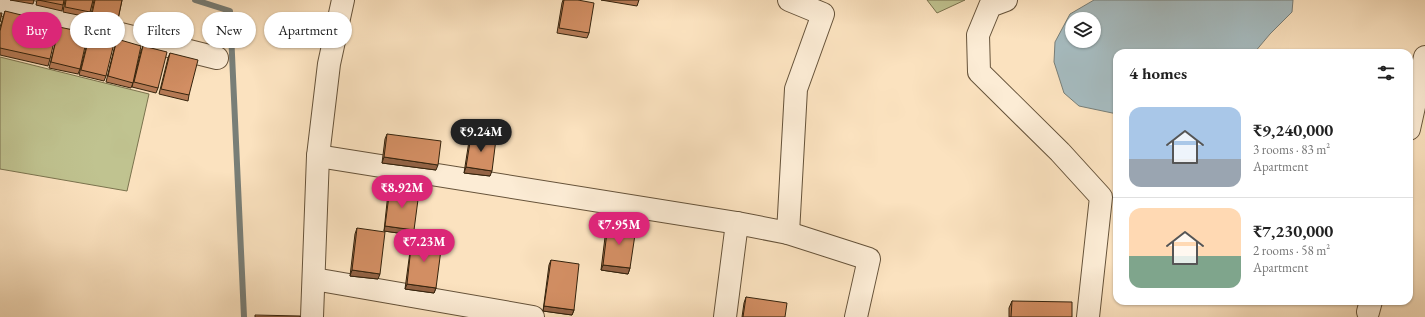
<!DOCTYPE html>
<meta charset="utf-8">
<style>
:root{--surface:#fff;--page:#f2f2f2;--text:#222;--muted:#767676;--line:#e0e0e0;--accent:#db2777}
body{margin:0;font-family:"EB Garamond",serif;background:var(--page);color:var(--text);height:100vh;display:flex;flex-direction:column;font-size:15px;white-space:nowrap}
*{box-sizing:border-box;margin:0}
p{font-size:13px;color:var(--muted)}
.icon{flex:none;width:22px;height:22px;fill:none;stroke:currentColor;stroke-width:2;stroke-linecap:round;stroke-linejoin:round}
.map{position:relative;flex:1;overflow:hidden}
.side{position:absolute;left:1113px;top:49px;width:300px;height:256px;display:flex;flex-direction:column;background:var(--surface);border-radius:12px;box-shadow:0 1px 3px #0004}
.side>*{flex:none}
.banner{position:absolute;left:12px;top:12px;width:380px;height:36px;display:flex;gap:8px}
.tools{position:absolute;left:1065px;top:12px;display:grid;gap:8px}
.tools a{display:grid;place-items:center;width:36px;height:36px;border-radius:50%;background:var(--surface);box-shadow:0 1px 3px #0004;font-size:20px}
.price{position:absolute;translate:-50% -34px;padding:0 9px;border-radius:14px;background:var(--accent);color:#fff;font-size:13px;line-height:26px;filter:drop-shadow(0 1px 2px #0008)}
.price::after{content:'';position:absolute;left:50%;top:24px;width:12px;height:9px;margin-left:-6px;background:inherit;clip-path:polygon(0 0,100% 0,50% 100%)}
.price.active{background:#222;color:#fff}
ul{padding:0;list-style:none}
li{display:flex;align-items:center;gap:12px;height:100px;padding:0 16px}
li+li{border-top:1px solid var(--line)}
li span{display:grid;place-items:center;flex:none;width:112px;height:80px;border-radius:12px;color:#555}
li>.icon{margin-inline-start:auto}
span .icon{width:48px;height:48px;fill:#fffc;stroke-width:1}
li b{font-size:17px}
h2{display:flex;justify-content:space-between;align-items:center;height:48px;padding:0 16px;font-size:17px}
.chip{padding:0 14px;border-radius:18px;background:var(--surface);box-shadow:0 1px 3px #0004;font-size:14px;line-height:36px}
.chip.active{background:var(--accent);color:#fff}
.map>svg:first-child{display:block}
</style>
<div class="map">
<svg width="1425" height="317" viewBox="0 0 1425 317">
<rect width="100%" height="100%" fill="#fbe2bf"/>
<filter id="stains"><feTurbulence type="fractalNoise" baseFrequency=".005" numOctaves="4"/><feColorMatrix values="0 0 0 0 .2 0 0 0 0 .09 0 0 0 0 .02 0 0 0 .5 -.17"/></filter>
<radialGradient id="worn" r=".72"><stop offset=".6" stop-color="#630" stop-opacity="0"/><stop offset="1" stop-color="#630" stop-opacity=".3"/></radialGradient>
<g fill="#c0c390" stroke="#7a734e">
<path d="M927,0H965L937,13Z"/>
<path d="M0,57L149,94L127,191L0,169Z"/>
</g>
<path fill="#a5babe" stroke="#787e77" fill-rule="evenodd" d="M1094,0H1293L1292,12L1270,34L1254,53H1117V114L1079,106L1064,93L1054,62L1055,42L1070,14ZM1072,19H1094V41H1072Z"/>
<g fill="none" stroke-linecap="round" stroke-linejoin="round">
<path stroke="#787e77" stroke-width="6" d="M195,0L230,11L244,317"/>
<defs>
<g id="minor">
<path d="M1006,0L990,6L978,35L979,72L1060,152L1101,197L1088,317"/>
<path d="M0,4L217,58"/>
<path d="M1409,129L1425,57"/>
<path d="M318,156L737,223"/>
<path d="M788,233L869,259L856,317"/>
<path d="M314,279L533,317"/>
<path d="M1368,312L1371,301"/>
<path d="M312,317L318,156L329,64L343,0"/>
<path d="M725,317L737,223L788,233L796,89L823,14L789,0"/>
</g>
</defs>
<use href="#minor" stroke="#66533a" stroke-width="24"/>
<use href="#minor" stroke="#fcecd5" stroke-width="22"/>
</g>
<g fill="#b57a55" stroke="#34230d">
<path d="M10,0H34L33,4Z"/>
<path d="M37,0H64L62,11L36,5Z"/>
<path d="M65,0H93L90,12L88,17L63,12Z"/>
<path d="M94,0H122L118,19L116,24L90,19Z"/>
<path d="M563,0H578L589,33L587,38L557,33L562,3Z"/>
<path d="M601,0H639L637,6Z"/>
<path d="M5,11L50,59L48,66L0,55V27Z"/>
<path d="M59,27L80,69L78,74L49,68L58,32Z"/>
<path d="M90,34L106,76L104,81L79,75L88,39Z"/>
<path d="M117,39L133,83L131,88L106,82L115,45Z"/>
<path d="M143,46L158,88L156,93L132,87L141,51Z"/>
<path d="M170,53L189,95L188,101L159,94L168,58Z"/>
<path d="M387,134L436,170L382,163L385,139Z"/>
<path d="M471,136L490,176L464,173L469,141Z"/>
<path d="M390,188L412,235L384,231L388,193Z"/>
<path d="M608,224L630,268L628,274L601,270L606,229Z"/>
<path d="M357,228L378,279L350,276L355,234Z"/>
<path d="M412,238L436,288L434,293L405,289L411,244Z"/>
<path d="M551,260L574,310L572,315L543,311L549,265Z"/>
<path d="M746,297L785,317H742L744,303Z"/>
<path d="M1012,301L1072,317H1009V308Z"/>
</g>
<g fill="#936345" stroke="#34230d">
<path d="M384,157L438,165L436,170L382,163Z"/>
<path d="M466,167L492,171L490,176L464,173Z"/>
<path d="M385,226L414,230L412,235L384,231Z"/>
<path d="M603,265L630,268L628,274L601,270Z"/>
<path d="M352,270L380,274L378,279L350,276Z"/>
<path d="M407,284L436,288L434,293L405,289Z"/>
<path d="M544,306L574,310L572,315L543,311Z"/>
</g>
<g fill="#d28e63" stroke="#34230d">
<path d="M38,0H64L63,5Z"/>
<path d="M66,0H93L90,12L65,7Z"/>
<path d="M95,0H122L118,19L92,14Z"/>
<path d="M564,0H578L594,3L589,33L559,28Z"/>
<path d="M5,11L58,24L50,59L0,48V31Z"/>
<path d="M0,13H2L0,22Z"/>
<path d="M59,27L88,33L80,69L51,62Z"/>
<path d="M90,34L115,39L106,76L81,70Z"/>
<path d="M117,39L141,46L133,83L108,76Z"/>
<path d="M143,46L167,52L158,88L134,82Z"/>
<path d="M170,53L198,60L189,95L161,89Z"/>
<path d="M387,134L441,141L438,165L384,157Z"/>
<path d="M471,136L496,139L492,171L466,167Z"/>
<path d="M390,188L419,192L414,230L385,226Z"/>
<path d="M608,224L636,228L630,268L603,265Z"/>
<path d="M357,228L385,232L380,274L352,270Z"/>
<path d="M412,238L442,242L436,288L407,284Z"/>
<path d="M551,260L579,264L574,310L544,306Z"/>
<path d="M746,297L787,303L785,317H743Z"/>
<path d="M1012,301L1072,302V317H1011Z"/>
<path d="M255,315L300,316V317H255Z"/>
</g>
<rect width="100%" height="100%" filter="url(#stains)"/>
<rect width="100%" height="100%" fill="url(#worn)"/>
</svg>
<div class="tools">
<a><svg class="icon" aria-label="layers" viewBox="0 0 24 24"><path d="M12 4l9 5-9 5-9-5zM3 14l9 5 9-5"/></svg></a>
</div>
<b class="price active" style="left:481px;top:153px">₹9.24M</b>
<b class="price" style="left:402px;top:209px">₹8.92M</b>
<b class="price" style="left:619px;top:246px">₹7.95M</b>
<b class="price" style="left:424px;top:263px">₹7.23M</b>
<div class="banner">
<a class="chip active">Buy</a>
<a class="chip">Rent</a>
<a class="chip">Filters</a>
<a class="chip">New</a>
<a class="chip">Apartment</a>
</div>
<section class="side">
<h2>4 homes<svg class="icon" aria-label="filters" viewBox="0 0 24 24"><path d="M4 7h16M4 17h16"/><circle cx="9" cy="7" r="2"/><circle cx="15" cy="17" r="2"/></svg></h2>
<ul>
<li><span style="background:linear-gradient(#a9c7e8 65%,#9aa5b1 0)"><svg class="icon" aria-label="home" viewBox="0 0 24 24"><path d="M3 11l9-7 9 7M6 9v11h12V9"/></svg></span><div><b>₹9,240,000</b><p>3 rooms · 83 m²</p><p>Apartment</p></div></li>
<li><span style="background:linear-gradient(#ffd9b3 60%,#7fa58c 0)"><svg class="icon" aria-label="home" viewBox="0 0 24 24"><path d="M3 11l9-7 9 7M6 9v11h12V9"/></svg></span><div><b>₹7,230,000</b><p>2 rooms · 58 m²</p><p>Apartment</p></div></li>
</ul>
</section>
</div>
